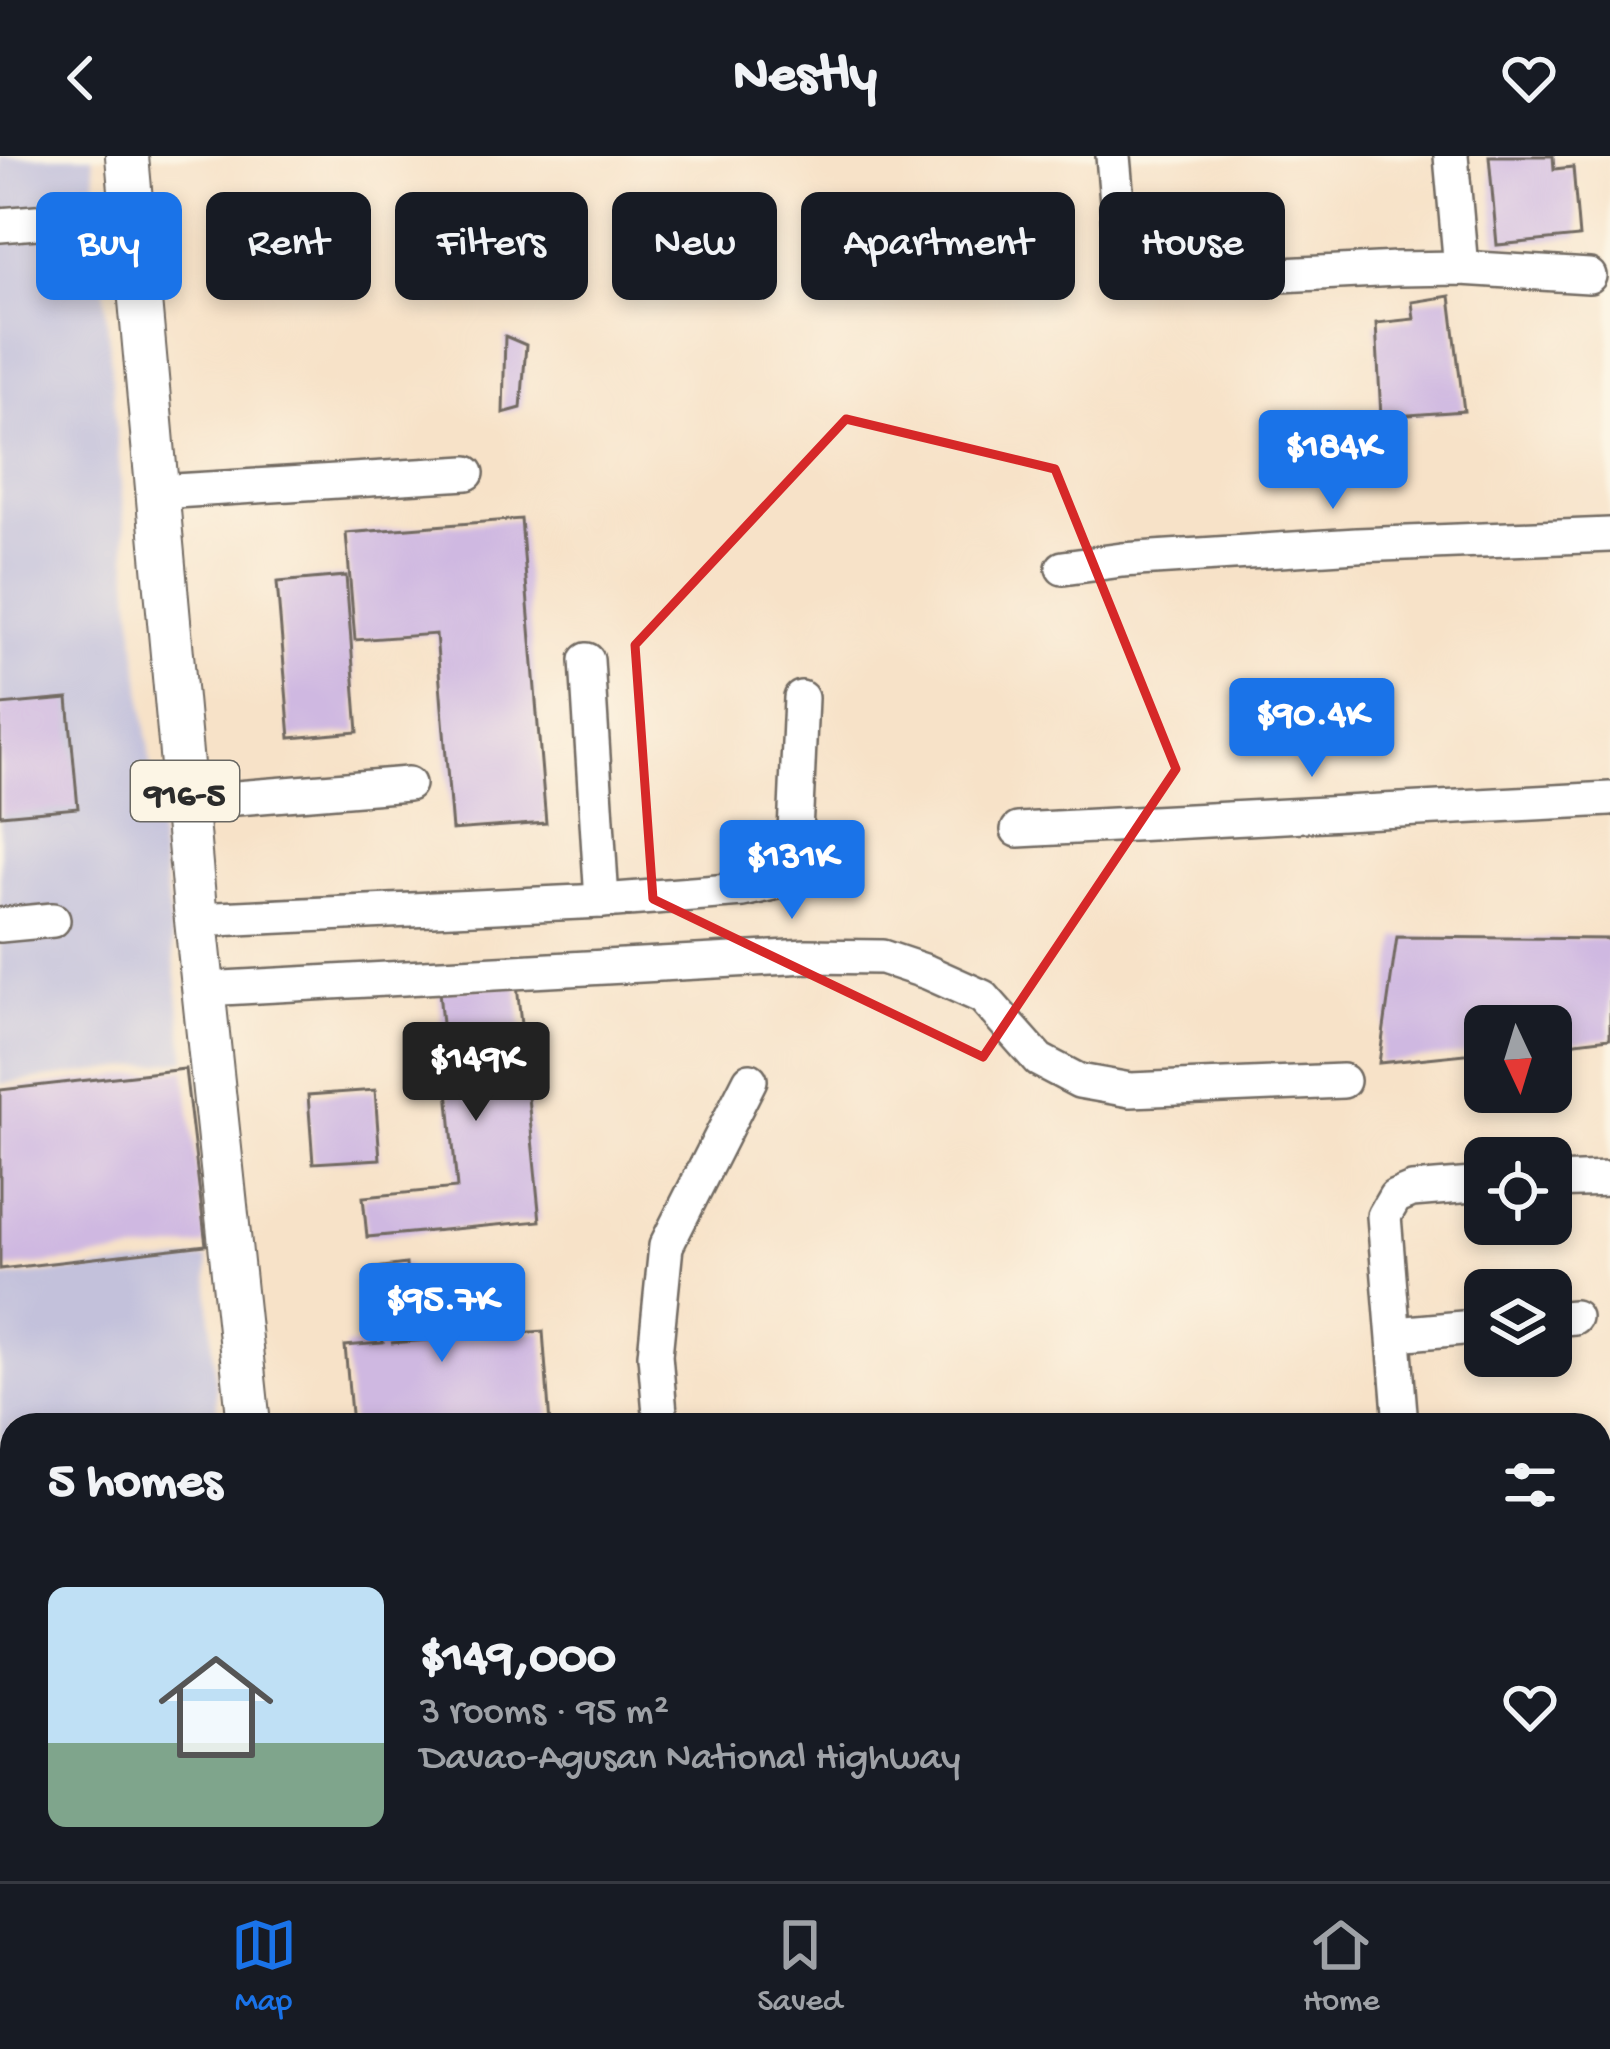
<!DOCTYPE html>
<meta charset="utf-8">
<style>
:root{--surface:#171b24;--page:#242831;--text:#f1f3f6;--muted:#9ea1a6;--line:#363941;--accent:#1a73e8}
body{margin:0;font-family:"Gochi Hand",sans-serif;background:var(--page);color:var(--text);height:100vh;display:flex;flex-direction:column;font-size:45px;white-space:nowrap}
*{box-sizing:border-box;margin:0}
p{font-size:39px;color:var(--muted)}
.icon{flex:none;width:66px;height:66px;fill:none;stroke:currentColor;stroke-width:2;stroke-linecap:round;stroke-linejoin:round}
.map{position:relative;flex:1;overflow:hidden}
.details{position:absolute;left:0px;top:1257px;width:1611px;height:468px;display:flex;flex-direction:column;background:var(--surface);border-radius:36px 36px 0 0;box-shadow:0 6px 18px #0003}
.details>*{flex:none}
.guide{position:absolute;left:36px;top:36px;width:1539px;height:108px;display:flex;gap:24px}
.needle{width:78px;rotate:176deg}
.buttons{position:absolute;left:1464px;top:849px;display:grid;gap:24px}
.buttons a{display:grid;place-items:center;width:108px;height:108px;border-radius:18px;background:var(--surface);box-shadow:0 6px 18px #0003;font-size:60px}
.price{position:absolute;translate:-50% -102px;padding:0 27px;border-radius:12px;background:var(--accent);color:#fff;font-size:39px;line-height:78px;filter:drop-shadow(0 3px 6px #0008)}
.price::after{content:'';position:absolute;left:50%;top:72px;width:36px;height:27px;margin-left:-18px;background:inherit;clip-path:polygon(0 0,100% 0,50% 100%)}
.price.selected{background:#222;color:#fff}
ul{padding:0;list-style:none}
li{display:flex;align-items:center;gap:36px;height:300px;padding:0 48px}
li+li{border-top:3px solid var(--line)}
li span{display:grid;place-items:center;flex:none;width:336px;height:240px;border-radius:18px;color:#555}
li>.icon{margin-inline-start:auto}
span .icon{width:144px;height:144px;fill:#fffc;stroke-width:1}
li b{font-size:51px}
h2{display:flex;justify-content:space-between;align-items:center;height:144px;padding:0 48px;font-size:51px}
.chip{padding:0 42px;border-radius:18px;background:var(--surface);box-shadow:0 6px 18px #0003;font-size:42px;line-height:108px}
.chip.selected{background:var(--accent);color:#fff}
header{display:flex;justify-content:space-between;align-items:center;height:156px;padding:0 48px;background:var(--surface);font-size:54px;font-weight:700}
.dock{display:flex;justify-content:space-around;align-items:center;height:168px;border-top:3px solid var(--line);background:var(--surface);font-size:33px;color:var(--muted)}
.dock a{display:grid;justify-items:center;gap:6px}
.dock .selected{color:var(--accent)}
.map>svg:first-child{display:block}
</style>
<header><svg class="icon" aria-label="back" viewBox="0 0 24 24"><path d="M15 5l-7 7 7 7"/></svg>Nestly<svg class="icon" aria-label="heart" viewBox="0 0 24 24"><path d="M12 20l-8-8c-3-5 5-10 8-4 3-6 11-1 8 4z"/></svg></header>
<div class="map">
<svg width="1610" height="1725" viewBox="0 0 1610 1725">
<rect width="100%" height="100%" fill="#fcf5e5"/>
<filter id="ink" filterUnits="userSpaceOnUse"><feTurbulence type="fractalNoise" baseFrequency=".00833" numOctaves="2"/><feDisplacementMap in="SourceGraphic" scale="24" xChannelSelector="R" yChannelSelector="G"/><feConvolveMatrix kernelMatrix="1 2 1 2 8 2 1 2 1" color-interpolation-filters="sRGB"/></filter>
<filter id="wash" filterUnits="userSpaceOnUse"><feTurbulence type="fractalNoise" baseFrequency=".004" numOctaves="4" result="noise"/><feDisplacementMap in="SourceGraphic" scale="48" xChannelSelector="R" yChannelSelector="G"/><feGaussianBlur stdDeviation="2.7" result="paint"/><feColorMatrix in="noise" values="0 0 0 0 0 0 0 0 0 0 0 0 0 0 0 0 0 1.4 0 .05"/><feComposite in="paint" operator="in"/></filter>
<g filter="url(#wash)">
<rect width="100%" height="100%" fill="#f7e2c8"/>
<g fill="#c3c1db">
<path d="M0,0H93L131,445L186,904L0,928Z"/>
<path d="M207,1102L218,1269H12V1712L0,1713V1122Z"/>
</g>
<g id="blocks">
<g fill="#cfb8e1">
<path d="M1489,0H1553L1554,13L1573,11L1579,81L1497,89Z"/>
<path d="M1450,140L1464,255L1381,261L1376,167L1414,163L1412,146Z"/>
<path d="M505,180L526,189L521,252L503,257Z"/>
<path d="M521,363L546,667L452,674L436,478L355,484L346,377Z"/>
<path d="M346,420L358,576L290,582L277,426Z"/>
<path d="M68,543L78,652L0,659V549Z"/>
<path d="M1397,781L1610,783V882L1551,889V870H1485V896L1379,907Z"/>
<path d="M517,828L540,1065L367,1081L363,1041L457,1032L439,835Z"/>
<path d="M185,913L206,1089L0,1113V934Z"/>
<path d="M375,934L380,1003L313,1007L308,939Z"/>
<path d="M406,1108L407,1126L450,1122L456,1179L391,1187L543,1175L550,1269H352L345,1190L383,1187L375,1112Z"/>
<path d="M1610,1599V1725H1540L1539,1713H1599V1600Z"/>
<path d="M12,1637V1699L0,1700V1638Z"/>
<path d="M38,1713H244L245,1725H39Z"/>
<path d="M1084,1713H1351L1352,1725H1085Z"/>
<path d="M1424,1713H1531L1532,1725H1425Z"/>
</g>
</g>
</g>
<g filter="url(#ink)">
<use href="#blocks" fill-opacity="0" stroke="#726b62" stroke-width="3"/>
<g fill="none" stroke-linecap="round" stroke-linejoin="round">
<g stroke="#cebda9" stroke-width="42" stroke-dasharray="42 21" stroke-linecap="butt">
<path d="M0,1653L12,1652"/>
<path d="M0,1685L12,1684"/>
</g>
<defs>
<g id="minor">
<path d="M1113,0L1122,103L1129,118L1167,125L1397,113L1461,112L1589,120"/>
<path d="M1451,0L1461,112"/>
<path d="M0,69L132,58"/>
<path d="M158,336L467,317"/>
<path d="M1063,412L1122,404L1357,389L1610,379"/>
<path d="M587,504L602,745"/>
<path d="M187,646L408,628"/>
<path d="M1018,674L1610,643"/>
<path d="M196,764L602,745L743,734L778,726L794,699L801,542"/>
<path d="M0,769L53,764"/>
<path d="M204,833L807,800L882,801L927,816L983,841L1039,904L1079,925L1130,934L1343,925"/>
<path d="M1551,1025L1610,1023"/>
<path d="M1551,1163L1574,1161"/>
<path d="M1396,1178L1485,1170"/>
<path d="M661,1269L655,1199L666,1090L750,924"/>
<path d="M1401,1269L1384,1060L1395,1041L1412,1034L1485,1028"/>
<path d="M1599,1315L1610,1314"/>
<path d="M1599,1348L1610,1347"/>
<path d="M0,1369L12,1368"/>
<path d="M711,1713L717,1725"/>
<path d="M875,1713L877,1725"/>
</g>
<g id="major">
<path d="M127,0L196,764L249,1269"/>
<path d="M296,1713L297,1725"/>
</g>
</defs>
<use href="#minor" stroke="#726b62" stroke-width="38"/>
<use href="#major" stroke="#726b62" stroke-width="46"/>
<use href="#minor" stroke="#fff" stroke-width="33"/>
<use href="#major" stroke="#fff" stroke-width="42"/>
</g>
</g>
<path fill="none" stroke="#d62828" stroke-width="9" stroke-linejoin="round" d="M846,263L1055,313L1176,613L983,901L653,743L635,489Z"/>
<g text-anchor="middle" stroke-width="9" stroke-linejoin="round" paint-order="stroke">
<rect fill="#fcf5e5" stroke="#6a6863" stroke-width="3" x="131" y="605" width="108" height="60" rx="9"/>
<g font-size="36" font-weight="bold" fill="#2b2b2b">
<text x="185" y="648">916-5</text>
</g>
</g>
</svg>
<div class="buttons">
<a><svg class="needle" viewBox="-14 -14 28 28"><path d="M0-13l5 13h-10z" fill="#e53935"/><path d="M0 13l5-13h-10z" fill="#9ea1a6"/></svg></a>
<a><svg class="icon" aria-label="locate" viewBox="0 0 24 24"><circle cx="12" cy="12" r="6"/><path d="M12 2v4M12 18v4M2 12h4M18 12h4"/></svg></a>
<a><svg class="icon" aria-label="layers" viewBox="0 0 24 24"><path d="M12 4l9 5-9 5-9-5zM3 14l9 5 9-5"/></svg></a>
</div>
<b class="price" style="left:1333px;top:356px">$184K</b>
<b class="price" style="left:1312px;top:624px">$90.4K</b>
<b class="price" style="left:792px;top:766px">$131K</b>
<b class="price selected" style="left:476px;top:968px">$149K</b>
<b class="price" style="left:442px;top:1209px">$95.7K</b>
<div class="guide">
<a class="chip selected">Buy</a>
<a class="chip">Rent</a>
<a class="chip">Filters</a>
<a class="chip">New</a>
<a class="chip">Apartment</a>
<a class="chip">House</a>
</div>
<section class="details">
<h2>5 homes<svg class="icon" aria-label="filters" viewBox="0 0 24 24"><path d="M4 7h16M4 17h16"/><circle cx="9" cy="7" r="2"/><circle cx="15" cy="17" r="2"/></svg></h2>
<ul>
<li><span style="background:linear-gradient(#bfe0f5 65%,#7fa58c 0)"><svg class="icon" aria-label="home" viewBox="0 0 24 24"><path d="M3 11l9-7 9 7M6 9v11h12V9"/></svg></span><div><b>$149,000</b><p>3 rooms · 95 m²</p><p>Davao-Agusan National Highway</p></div><svg class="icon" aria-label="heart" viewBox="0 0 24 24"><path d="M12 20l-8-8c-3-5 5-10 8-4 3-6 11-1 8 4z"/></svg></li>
</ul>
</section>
</div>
<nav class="dock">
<a class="selected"><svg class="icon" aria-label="map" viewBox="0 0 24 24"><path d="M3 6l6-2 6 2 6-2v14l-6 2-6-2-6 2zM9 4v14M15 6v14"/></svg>Map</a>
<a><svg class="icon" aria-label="saved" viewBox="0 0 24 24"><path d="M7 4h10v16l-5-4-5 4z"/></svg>Saved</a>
<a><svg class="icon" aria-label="home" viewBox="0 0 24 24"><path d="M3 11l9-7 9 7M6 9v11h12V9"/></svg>Home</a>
</nav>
